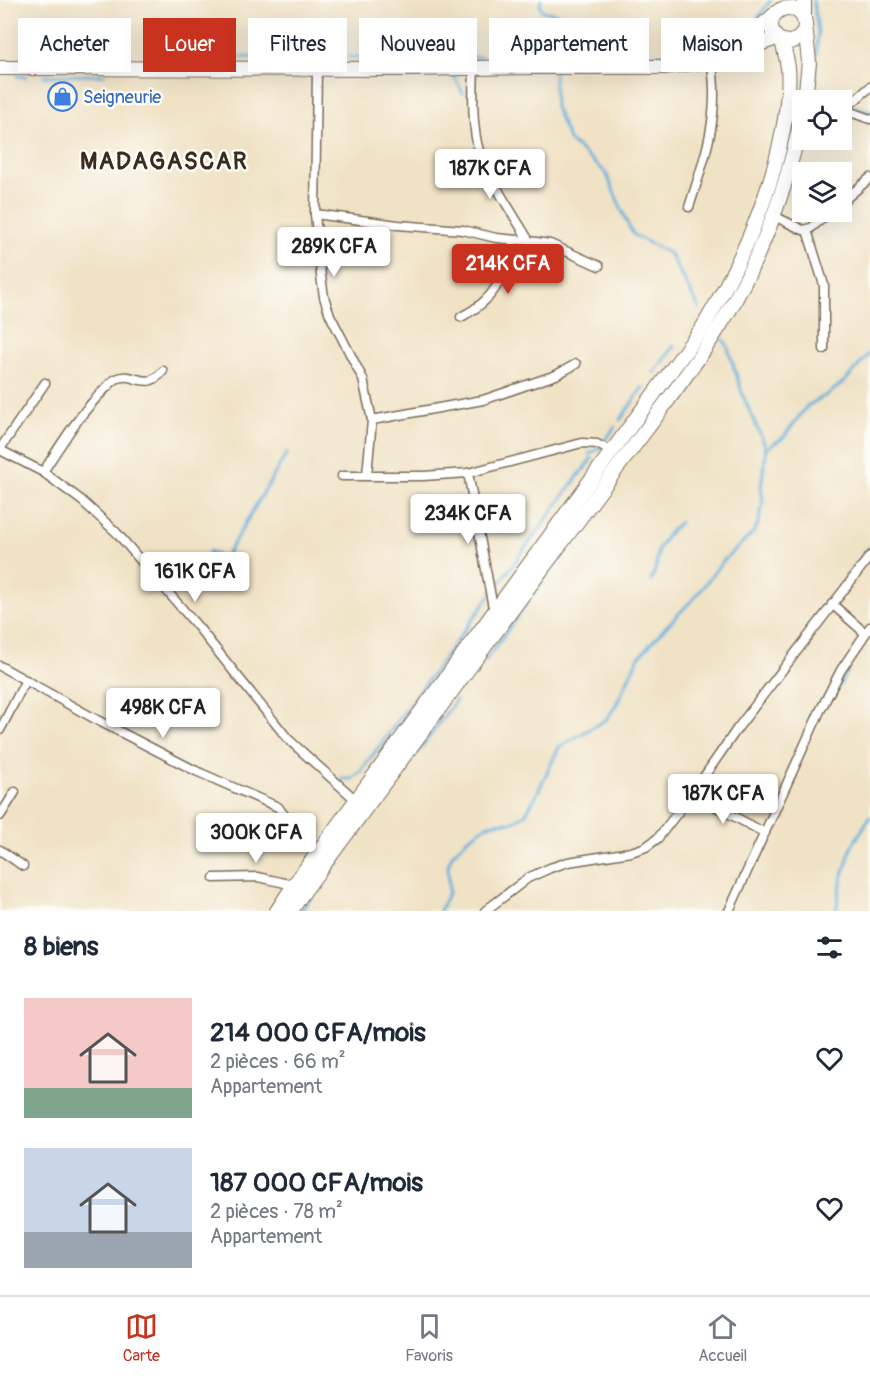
<!DOCTYPE html>
<html lang="fr">
<meta charset="utf-8">
<style>
:root{--surface:#fff;--page:#f6f6f7;--text:#1f2937;--muted:#747a83;--line:#e0e1e3;--accent:#c8321e}
body{margin:0;font-family:Pangolin,sans-serif;background:var(--page);color:var(--text);height:100vh;display:flex;flex-direction:column;font-size:22px;white-space:nowrap}
*{box-sizing:border-box;margin:0}
p{font-size:20px;color:var(--muted)}
.icon{flex:none;width:33px;height:33px;fill:none;stroke:currentColor;stroke-width:2;stroke-linecap:round;stroke-linejoin:round}
.map{position:relative;height:911px;overflow:hidden}
.details{display:flex;flex-direction:column;background:var(--surface);flex:1}
.details>*{flex:none}
.guide{position:absolute;left:18px;top:18px;width:834px;height:54px;display:flex;gap:12px}
.buttons{position:absolute;left:792px;top:90px;display:grid;gap:12px}
.buttons a{display:grid;place-items:center;width:60px;height:60px;border-radius:0px;background:var(--surface);box-shadow:0 6px 24px #0002;font-size:30px}
.price{position:absolute;translate:-50% -51px;padding:0 14px;border-radius:6px;background:#fff;color:#222;font-size:20px;line-height:39px;filter:drop-shadow(0 2px 3px #0008)}
.price::after{content:'';position:absolute;left:50%;top:36px;width:18px;height:14px;margin-left:-9px;background:inherit;clip-path:polygon(0 0,100% 0,50% 100%)}
.price.active{background:var(--accent);color:#fff}
ul{padding:0;list-style:none}
li{display:flex;align-items:center;gap:18px;height:150px;padding:0 24px}
li span{display:grid;place-items:center;flex:none;width:168px;height:120px;border-radius:0px;color:#555}
li>.icon{margin-inline-start:auto}
span .icon{width:72px;height:72px;fill:#fffc;stroke-width:1}
li b{font-size:26px}
h2{display:flex;justify-content:space-between;align-items:center;height:72px;padding:0 24px;font-size:26px}
.pill{padding:0 21px;border-radius:0px;background:var(--surface);box-shadow:0 6px 24px #0002;font-size:21px;line-height:54px}
.pill.active{background:var(--accent);color:#fff}
.tab-bar{display:flex;justify-content:space-around;align-items:center;height:84px;border-top:2px solid var(--line);background:var(--surface);font-size:16px;color:var(--muted)}
.tab-bar a{display:grid;justify-items:center;gap:3px}
.tab-bar .active{color:var(--accent)}
.map>svg:first-child{display:block}
</style>
<div class="map">
<svg width="870" height="911" viewBox="0 0 870 911">
<rect width="100%" height="100%" fill="#fdfcf7"/>
<filter id="ink" filterUnits="userSpaceOnUse"><feTurbulence type="fractalNoise" baseFrequency=".0167" numOctaves="2"/><feDisplacementMap in="SourceGraphic" scale="12" xChannelSelector="R" yChannelSelector="G"/><feConvolveMatrix kernelMatrix="1 2 1 2 8 2 1 2 1" color-interpolation-filters="sRGB"/></filter>
<filter id="wash" filterUnits="userSpaceOnUse"><feTurbulence type="fractalNoise" baseFrequency=".008" numOctaves="4" result="noise"/><feDisplacementMap in="SourceGraphic" scale="24" xChannelSelector="R" yChannelSelector="G"/><feGaussianBlur stdDeviation="1.35" result="paint"/><feColorMatrix in="noise" values="0 0 0 0 0 0 0 0 0 0 0 0 0 0 0 0 0 1.4 0 .05"/><feComposite in="paint" operator="in"/></filter>
<g filter="url(#wash)">
<rect width="100%" height="100%" fill="#f0e2c5"/>
<g fill="none" stroke-linecap="round" stroke-linejoin="round">
<g stroke="#64b0dd" stroke-width="3">
<path d="M541,0L540,6L543,11L557,14L560,19L555,34V57"/>
<path d="M813,0L818,31L815,78"/>
<path d="M755,21L771,0"/>
<path d="M571,38L590,29L634,19"/>
<path d="M624,50C649,57 673,55 699,52"/>
<path d="M432,56L482,57"/>
<path d="M297,57H398"/>
<path d="M414,57H432"/>
<path d="M59,58H104"/>
<path d="M145,58L279,57"/>
<path d="M731,62L738,58"/>
<path d="M554,72L555,107L569,140L606,173L629,227L634,235L670,254L699,308"/>
<path d="M453,74L463,93"/>
<path d="M17,76L26,77"/>
<path d="M44,76L104,75"/>
<path d="M815,82L814,97L821,100"/>
<path d="M853,106L870,112"/>
<path d="M661,364L674,346"/>
<path d="M654,373L659,366"/>
<path d="M620,420L643,387"/>
<path d="M765,449L783,438L807,406L830,393L846,380L870,353"/>
<path d="M589,454L598,449L615,427"/>
<path d="M583,470L592,458"/>
<path d="M569,546L602,502"/>
<path d="M201,566L210,551L224,559L287,453"/>
<path d="M548,574L568,547"/>
<path d="M846,577L870,547"/>
<path d="M651,581L656,567L658,550L667,535L680,522"/>
<path d="M519,614L547,575"/>
<path d="M493,650L517,617"/>
<path d="M484,662L491,653"/>
<path d="M831,698L848,671"/>
<path d="M341,779H352L361,771L581,472"/>
<path d="M301,911L456,700"/>
<path d="M440,911L449,891L448,865L452,855L467,839L486,826L494,823L512,822L525,815L536,796L559,747L607,719L616,705L638,658L662,631L696,596L723,561L753,533L758,524L763,502L761,486L766,453L764,443L743,396L727,345L723,339"/>
<path d="M836,911L842,878L852,846L870,817"/>
</g>
</g>
</g>
<g filter="url(#ink)">
<g fill="none" stroke-linecap="round" stroke-linejoin="round">
<defs>
<g id="street">
<path d="M317,69L315,214L321,276L324,297L330,315L363,379L372,420L367,475"/>
<path d="M474,69C473,93 472,119 477,143C483,171 514,215 529,241L550,244L599,266"/>
<path d="M842,109L870,119"/>
<path d="M844,110L870,87"/>
<path d="M842,202L870,178"/>
<path d="M689,207C705,159 721,113 711,61"/>
<path d="M315,214L398,225L463,230L496,238L529,241"/>
<path d="M774,216L803,230L811,228L830,212"/>
<path d="M807,230L824,285V349"/>
<path d="M461,317C497,299 503,277 514,240"/>
<path d="M372,420L483,400L556,375L576,364"/>
<path d="M0,449L45,383"/>
<path d="M0,450L43,472L81,500L116,532L198,627L288,739L358,802"/>
<path d="M43,472C62,443 78,416 102,392C106,388 111,382 116,379C133,370 146,393 163,371"/>
<path d="M468,473L494,613"/>
<path d="M342,476H423L468,473L582,443L597,444L612,452"/>
<path d="M832,604L865,633"/>
<path d="M0,666L97,720L196,771L278,807L284,815L285,835"/>
<path d="M0,730L26,680"/>
<path d="M692,794L765,833"/>
<path d="M0,816L15,792"/>
<path d="M0,850L23,866"/>
<path d="M214,878L258,877L294,885"/>
<path d="M485,911L528,878L550,868L568,862L631,852L646,847L658,838L692,794L737,729L870,556"/>
<path d="M729,911L820,711L841,670L870,627"/>
</g>
<g id="primary">
<circle cx="788" cy="25" r="17"/>
<path d="M804,19V0"/>
<path d="M732,51L774,15"/>
<path d="M0,68L407,69L538,67H663L711,61L777,38"/>
<path d="M805,100L809,62L805,25"/>
<path d="M277,911L294,885L703,327C741,263 773,193 785,119C787,102 790,85 788,68C787,59 784,50 782,41"/>
<path d="M291,911L302,894C383,786 462,677 542,569C578,521 613,473 649,426C678,386 710,345 734,302C766,243 790,179 802,113"/>
</g>
</defs>
<use href="#street" stroke="#7a6a58" stroke-width="11"/>
<use href="#primary" stroke="#7a6a58" stroke-width="16"/>
<use href="#street" stroke="#fff" stroke-width="8"/>
<use href="#primary" stroke="#fff" stroke-width="14"/>
</g>
</g>
<defs>
<symbol id="shop-ring" viewBox="-11 -11 22 22"><circle r="9.5" fill="#fdfcf7" stroke="#3f7fe0" stroke-width="1.5"/><path d="M-5-2.5h2.3a2.7 3.5 0 0 1 5.4 0H5L5.5 6h-11ZM-1.5-2.5h3a1.5 2.3 0 0 0-3 0Z" fill="#3f7fe0"/></symbol>
</defs>
<g fill-rule="evenodd">
<use href="#shop-ring" x="46" y="80" width="33" height="33"/>
</g>
<g text-anchor="middle" stroke-width="5" stroke-linejoin="round" paint-order="stroke">
<g font-size="18" fill="#366cbe" stroke="#fdfcf7" text-anchor="start">
<text x="83" y="103">Seigneurie</text>
</g>
<g font-size="24" font-weight="bold" letter-spacing="1.5" fill="#3b2a1e" stroke="#fdfcf7">
<text x="164" y="169">MADAGASCAR</text>
</g>
</g>
</svg>
<div class="buttons">
<a><svg class="icon" aria-label="locate" viewBox="0 0 24 24"><circle cx="12" cy="12" r="6"/><path d="M12 2v4M12 18v4M2 12h4M18 12h4"/></svg></a>
<a><svg class="icon" aria-label="layers" viewBox="0 0 24 24"><path d="M12 4l9 5-9 5-9-5zM3 14l9 5 9-5"/></svg></a>
</div>
<b class="price" style="left:490px;top:200px">187K CFA</b>
<b class="price" style="left:334px;top:278px">289K CFA</b>
<b class="price active" style="left:508px;top:295px">214K CFA</b>
<b class="price" style="left:468px;top:545px">234K CFA</b>
<b class="price" style="left:195px;top:603px">161K CFA</b>
<b class="price" style="left:163px;top:739px">498K CFA</b>
<b class="price" style="left:723px;top:825px">187K CFA</b>
<b class="price" style="left:256px;top:864px">300K CFA</b>
<div class="guide">
<a class="pill">Acheter</a>
<a class="pill active">Louer</a>
<a class="pill">Filtres</a>
<a class="pill">Nouveau</a>
<a class="pill">Appartement</a>
<a class="pill">Maison</a>
</div>
</div>
<section class="details">
<h2>8 biens<svg class="icon" aria-label="filters" viewBox="0 0 24 24"><path d="M4 7h16M4 17h16"/><circle cx="9" cy="7" r="2"/><circle cx="15" cy="17" r="2"/></svg></h2>
<ul>
<li><span style="background:linear-gradient(#f6c9c9 75%,#7fa58c 0)"><svg class="icon" aria-label="home" viewBox="0 0 24 24"><path d="M3 11l9-7 9 7M6 9v11h12V9"/></svg></span><div><b>214 000 CFA/mois</b><p>2 pièces · 66 m²</p><p>Appartement</p></div><svg class="icon" aria-label="heart" viewBox="0 0 24 24"><path d="M12 20l-8-8c-3-5 5-10 8-4 3-6 11-1 8 4z"/></svg></li>
<li><span style="background:linear-gradient(#c9d6e8 70%,#9aa5b1 0)"><svg class="icon" aria-label="home" viewBox="0 0 24 24"><path d="M3 11l9-7 9 7M6 9v11h12V9"/></svg></span><div><b>187 000 CFA/mois</b><p>2 pièces · 78 m²</p><p>Appartement</p></div><svg class="icon" aria-label="heart" viewBox="0 0 24 24"><path d="M12 20l-8-8c-3-5 5-10 8-4 3-6 11-1 8 4z"/></svg></li>
</ul>
</section>
<nav class="tab-bar">
<a class="active"><svg class="icon" aria-label="map" viewBox="0 0 24 24"><path d="M3 6l6-2 6 2 6-2v14l-6 2-6-2-6 2zM9 4v14M15 6v14"/></svg>Carte</a>
<a><svg class="icon" aria-label="saved" viewBox="0 0 24 24"><path d="M7 4h10v16l-5-4-5 4z"/></svg>Favoris</a>
<a><svg class="icon" aria-label="home" viewBox="0 0 24 24"><path d="M3 11l9-7 9 7M6 9v11h12V9"/></svg>Accueil</a>
</nav>
